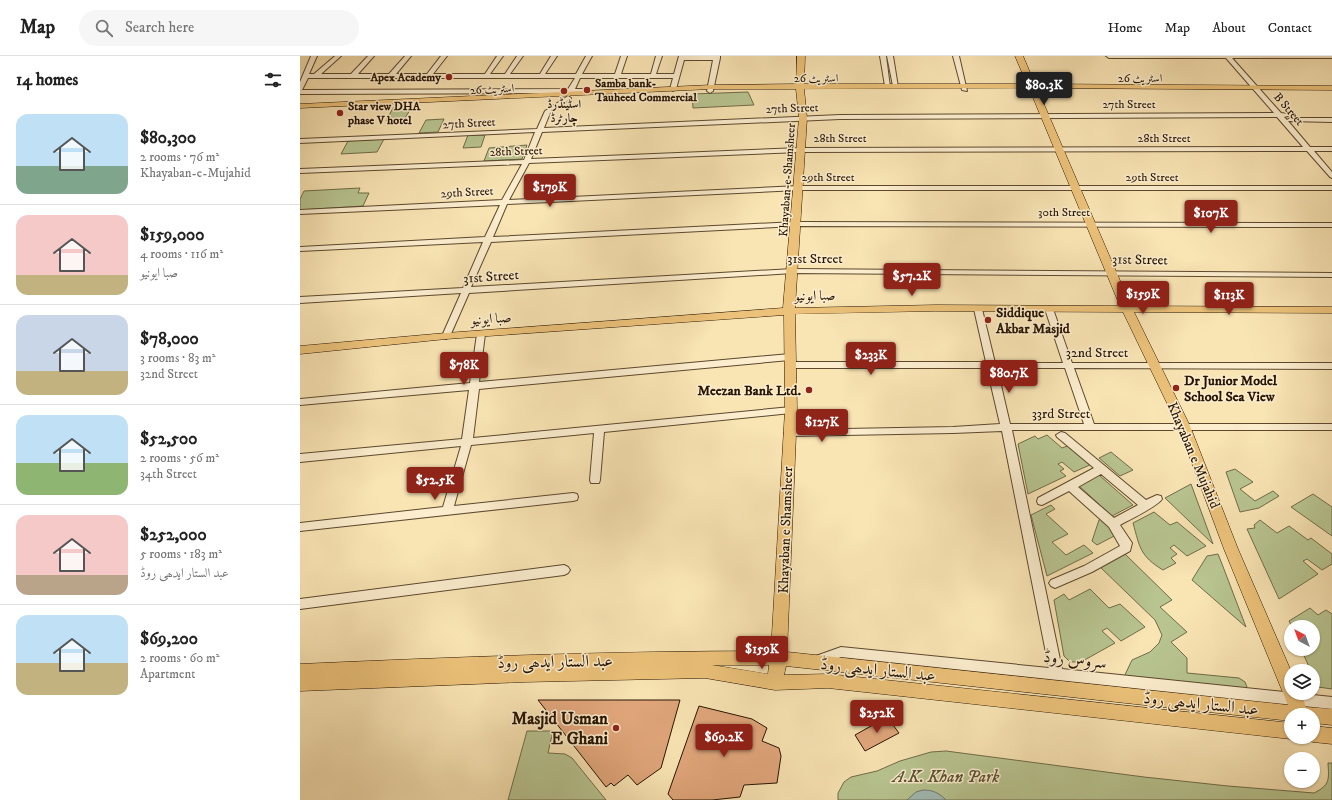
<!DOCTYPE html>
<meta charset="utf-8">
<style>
:root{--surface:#fff;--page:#f6f6f6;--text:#222;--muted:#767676;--line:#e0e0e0;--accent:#8f2418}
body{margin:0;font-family:"IM FELL DW Pica",Amiri,serif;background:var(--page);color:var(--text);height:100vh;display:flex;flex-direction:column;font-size:15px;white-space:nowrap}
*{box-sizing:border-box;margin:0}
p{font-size:13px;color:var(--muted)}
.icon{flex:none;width:22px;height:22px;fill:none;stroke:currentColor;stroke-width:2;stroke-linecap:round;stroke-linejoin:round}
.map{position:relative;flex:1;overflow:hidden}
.side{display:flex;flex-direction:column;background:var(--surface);width:300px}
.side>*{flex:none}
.needle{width:26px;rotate:319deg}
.tools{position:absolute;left:984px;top:564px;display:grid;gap:8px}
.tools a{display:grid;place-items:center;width:36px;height:36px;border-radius:50%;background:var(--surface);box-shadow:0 1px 3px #0004;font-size:20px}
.price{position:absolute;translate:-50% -34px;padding:0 9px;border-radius:4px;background:var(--accent);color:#fff;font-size:13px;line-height:26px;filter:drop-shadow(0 1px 2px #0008)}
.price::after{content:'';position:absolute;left:50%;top:24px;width:12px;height:9px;margin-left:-6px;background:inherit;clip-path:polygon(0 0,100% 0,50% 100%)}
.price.on{background:#222;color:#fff}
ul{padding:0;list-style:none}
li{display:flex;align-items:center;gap:12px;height:100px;padding:0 16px}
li+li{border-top:1px solid var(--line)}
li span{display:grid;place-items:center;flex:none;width:112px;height:80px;border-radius:12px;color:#555}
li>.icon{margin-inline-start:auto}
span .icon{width:48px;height:48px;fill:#fffc;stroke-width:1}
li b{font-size:17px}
h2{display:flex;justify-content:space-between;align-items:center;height:48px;padding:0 16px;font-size:17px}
header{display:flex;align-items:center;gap:24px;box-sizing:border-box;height:56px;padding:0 20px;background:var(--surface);border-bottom:1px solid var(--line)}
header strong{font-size:19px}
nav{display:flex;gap:22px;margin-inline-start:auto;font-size:14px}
.search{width:280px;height:36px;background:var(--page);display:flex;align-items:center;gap:10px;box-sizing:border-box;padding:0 14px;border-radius:22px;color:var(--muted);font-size:15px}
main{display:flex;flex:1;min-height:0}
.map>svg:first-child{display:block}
</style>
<header>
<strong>Map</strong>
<div class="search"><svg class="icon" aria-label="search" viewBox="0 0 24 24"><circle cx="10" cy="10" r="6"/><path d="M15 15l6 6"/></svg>Search here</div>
<nav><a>Home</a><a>Map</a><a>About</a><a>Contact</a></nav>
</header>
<main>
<section class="side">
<h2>14 homes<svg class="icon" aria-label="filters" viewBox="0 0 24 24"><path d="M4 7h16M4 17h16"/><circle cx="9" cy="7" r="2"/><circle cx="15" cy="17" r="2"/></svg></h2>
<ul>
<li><span style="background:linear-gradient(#bfe0f5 65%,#7fa58c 0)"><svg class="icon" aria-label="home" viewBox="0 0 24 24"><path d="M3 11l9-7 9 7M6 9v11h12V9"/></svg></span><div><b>$80,300</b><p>2 rooms · 76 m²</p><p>Khayaban-e-Mujahid</p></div></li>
<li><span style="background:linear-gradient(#f6c9c9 75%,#c2b280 0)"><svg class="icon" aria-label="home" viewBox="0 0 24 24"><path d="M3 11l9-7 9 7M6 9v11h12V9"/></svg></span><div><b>$159,000</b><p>4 rooms · 116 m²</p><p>صبا ایونیو</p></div></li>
<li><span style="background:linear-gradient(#c9d6e8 70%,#c2b280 0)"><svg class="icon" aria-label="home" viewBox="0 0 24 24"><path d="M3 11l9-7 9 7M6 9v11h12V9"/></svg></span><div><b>$78,000</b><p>3 rooms · 83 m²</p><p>32nd Street</p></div></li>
<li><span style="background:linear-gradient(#bfe0f5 60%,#8fb573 0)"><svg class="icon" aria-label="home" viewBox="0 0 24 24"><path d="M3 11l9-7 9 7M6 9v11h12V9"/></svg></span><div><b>$52,500</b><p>2 rooms · 56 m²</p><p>34th Street</p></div></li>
<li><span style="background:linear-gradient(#f6c9c9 75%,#b9a48a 0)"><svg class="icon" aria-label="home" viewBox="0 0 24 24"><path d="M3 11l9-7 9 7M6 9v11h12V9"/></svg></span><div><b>$252,000</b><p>5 rooms · 183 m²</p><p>عبد الستار ایدھی روڈ</p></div></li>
<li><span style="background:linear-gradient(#bfe0f5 60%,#c2b280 0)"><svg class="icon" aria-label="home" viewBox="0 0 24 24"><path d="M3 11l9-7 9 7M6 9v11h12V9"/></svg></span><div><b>$69,200</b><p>2 rooms · 60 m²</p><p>Apartment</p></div></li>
</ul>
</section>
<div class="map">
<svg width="1032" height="744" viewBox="0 0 1032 744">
<rect width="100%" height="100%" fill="#f9e4b4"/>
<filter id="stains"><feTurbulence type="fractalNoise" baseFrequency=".005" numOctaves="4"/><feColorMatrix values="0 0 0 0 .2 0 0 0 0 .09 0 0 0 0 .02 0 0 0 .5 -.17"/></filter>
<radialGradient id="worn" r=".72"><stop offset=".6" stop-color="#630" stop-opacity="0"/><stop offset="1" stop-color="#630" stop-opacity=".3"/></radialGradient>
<g fill="#b8c591" stroke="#706c48">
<path d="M448,36L454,49L393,52L392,38Z"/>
<path d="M93,52H111L104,64L86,65Z"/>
<path d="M144,63L138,76L119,77L126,64Z"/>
<path d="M168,79H185L181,91L163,92Z"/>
<path d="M84,83L77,96L41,98L48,85Z"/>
<path d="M227,89L222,103L184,105L189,92Z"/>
<path d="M60,132L58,137H69L63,150L0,154V143L4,135Z"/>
<path d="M747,379L762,392L770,389L792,408L774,416L762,406L758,408L764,413L760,415L766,420L728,438L718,388L735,380L738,383Z"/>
<path d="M811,396L833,414L820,420L799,402Z"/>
<path d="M935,413L953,426L940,433L955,445L973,435L979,440L959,452L940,456L926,416Z"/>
<path d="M799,419L833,449L812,460L778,429Z"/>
<path d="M891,428L913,488L865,442Z"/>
<path d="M1013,438L1032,451V480L991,451Z"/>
<path d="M751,449L755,453L746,458L768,478L752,486L766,499L784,489L793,497L747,520L731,459Z"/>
<path d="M854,456L870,469L877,466L906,490L887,500L874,489L870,492L877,498L871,502L876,507L863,514C840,500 840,492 833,467Z"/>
<path d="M801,463L818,478L797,489L792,485L799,464Z"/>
<path d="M960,464L977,477L989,470L1008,484L1011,482L1032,498V508L1022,514L1007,503L1003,505L1018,518L979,543L947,473L955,472L954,469Z"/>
<path d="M824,497L872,544L860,551L887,576L871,586L887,602V617L939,622L945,626L947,631L944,633L823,623L832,604L850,596L859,587L862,579L855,564L799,510Z"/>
<path d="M918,498L922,508L946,571L892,524L907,500Z"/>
<path d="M790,533L809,552L820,548L845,571L821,585L807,572L802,575L815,587L781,606H770L764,600L754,544L764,538L769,544Z"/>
<path d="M1010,552L1018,559L1026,554L1032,558V633L1018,631L1013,615H1011L1001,593H1013V571H992L989,565Z"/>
<path d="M227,675H253L248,697L265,698L272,702L306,744H208Z"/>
<path d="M646,695L844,721L928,730L1014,737C1030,729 1029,724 1028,707H1032V744H538V737L544,726L551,721L577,715L600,705L631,696Z"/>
</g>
<path fill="#a1bcb6" stroke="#70796d" d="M623,734C633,734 639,737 646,744H607L616,736Z"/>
<g fill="#e1a67b" stroke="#271400">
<path d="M238,644H380L361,712L337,729L328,719L314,730L311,727L306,731Z"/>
<path d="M399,650L452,663L467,672L462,685L479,692L481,700L477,727L444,729L440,741L412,744H373L368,738Z"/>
<path d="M587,661L599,677L565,695L555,679Z"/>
</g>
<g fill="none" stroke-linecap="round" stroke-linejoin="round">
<defs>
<g id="minor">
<path d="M11,0H17L9,18H14L35,0H41L21,18H51L68,0H74L58,18H89L105,0H111L96,18H127L141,0H147L133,18H185L197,0H203L190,18H205L217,0H223L210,18H240L251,0H257L245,18H276L286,0H292L282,18H315L321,0H327L321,18H351L356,0H362L356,18H374L379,0H420V2L413,35L410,37L407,35L413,4H384L376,33L373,35L370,33L373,22H280L275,33H288L291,35L290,36L273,37L269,40L267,39V37L0,38V26ZM8,22H275L268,33L2,34Z"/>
<path d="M580,0H586L590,31L585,30Z"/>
<path d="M587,0H593L598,31L593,30Z"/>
<path d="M653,0H659L667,35L662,34Z"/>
<path d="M806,0H1032V2H932L981,57L988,58V60L984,61L987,64L990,62H1032V66L988,65L1010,91H1032V95H1014L1032,116V122L1030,121L1007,95L501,96L229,107L209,144L499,130H1032V134H499L207,148L193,181L496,166L1032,167V171L496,170L191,186L171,231L493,213L1032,217V221L493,217L169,237L150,280L146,283L142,280L161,237L0,247V241L163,232L183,186L0,195V191L185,181L200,149L0,158V154L202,144L222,108L0,117V113L224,104L235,76L0,87V83L237,73L245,55L268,40L271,42L270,43L250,57L244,72L540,59L974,57L926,2H809ZM977,61L1003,91L501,92L231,103L242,76L540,63Z"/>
<path d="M678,250L682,253L695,307H763L745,253L749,250L753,253L772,307H1032V313L774,312L794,368H1032V374H712L762,613L1032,641V653L541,601L518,610L513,609L512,605L513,601L541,591L749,612L702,375L653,377L489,380L484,377L489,374L653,371L700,368L687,312H491L486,309L491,306H686L674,253ZM697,312H765L784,368H710Z"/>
<path d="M181,275L185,278L179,326L490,298L495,301L490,304L179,333L173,382L491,351L496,354L491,357L304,376L300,424L299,427H291L290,424L294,377L171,389L154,450L273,437L277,438L278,441L277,444L273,445L0,475V467L143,451L161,390L0,406V398L162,383L169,334L0,349V343L170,327L177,278Z"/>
<path d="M761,376L765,377L846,444L857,439L861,440L862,443C858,450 829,464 820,469L832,487L830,495L792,516L755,532L751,530L749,527L751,524L784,510L820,490L809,471L769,435L742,449L738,448L737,445L738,442L794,412L757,381L756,379ZM801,418L838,449L814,462L778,431Z"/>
<path d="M264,509L268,511L270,514L268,517L264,519L0,553V543Z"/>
</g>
<g id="major">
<path d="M497,0H505L504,28H727L715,0H723L735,28L1032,30V34L737,32L831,250L1032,251V257L834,256L890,370L938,493L991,615V637H1001L1006,651L1032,653V669L1013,667V659H991V665L486,610L484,619L528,618L991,667V681H996L991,683L528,632L475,634L405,622L224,626L0,635V608C157,601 314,595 471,595L485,354L484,259L146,283L0,298V290L146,277L483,252L499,62L496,33H411L0,52V48L411,29L496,28ZM729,32L820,250L636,249L495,252L507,62L504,33ZM636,255L823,256L878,370L924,493L988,649L487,596L497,354L495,258ZM412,609H469L468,618Z"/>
<path d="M1013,670L1032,672V688L1013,686L1007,684L1006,681H1013Z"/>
</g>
</defs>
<use href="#minor" stroke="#5c482d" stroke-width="2"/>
<use href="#major" stroke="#271400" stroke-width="1"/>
<use href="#minor" fill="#fbedce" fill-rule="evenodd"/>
<use href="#major" fill="#ecc27a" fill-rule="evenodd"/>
</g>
<g fill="#8f2418" stroke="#fbedce" stroke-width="1.5">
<circle cx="149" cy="21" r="4"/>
<circle cx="287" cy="34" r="4"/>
<circle cx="264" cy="35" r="4"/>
<circle cx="40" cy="57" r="4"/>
<circle cx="688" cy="264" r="4"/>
<circle cx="876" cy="332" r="4"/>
<circle cx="509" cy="334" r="4"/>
<circle cx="316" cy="672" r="4"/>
</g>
<g text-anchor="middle" stroke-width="3" stroke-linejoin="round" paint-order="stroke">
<g font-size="12" font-weight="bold" fill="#271400" stroke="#fbedce" text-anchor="start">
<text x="141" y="25" text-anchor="end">Apex Academy</text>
<text x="295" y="31">Samba bank-<tspan x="295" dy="14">Tauheed Commercial</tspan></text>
<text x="264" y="52" text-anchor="middle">اسٹینڈرڈ<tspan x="264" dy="14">چارٹرڈ</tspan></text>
<text x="48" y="54">Star view DHA<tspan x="48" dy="14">phase V hotel</tspan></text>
</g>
<g font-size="12" fill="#271400" stroke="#fbedce">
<text x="516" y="26">اسٹریٹ 26</text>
<text x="840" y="26">اسٹریٹ 26</text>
<text transform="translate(192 33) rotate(-3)" y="4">اسٹریٹ 26</text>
<text x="829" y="52">27th Street</text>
<text transform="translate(492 52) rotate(-2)" y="4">27th Street</text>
<text transform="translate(989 53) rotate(49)" y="4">B Street</text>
<text transform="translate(169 67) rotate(-3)" y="4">27th Street</text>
<text x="540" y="86">28th Street</text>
<text x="864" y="86">28th Street</text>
<text transform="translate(216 95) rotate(-2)" y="4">28th Street</text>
<text x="528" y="125">29th Street</text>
<text x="852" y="125">29th Street</text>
<text transform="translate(487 124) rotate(-86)" y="4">Khayaban-e-Shamsheer</text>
<text transform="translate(167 136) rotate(-3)" y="4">29th Street</text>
<text x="764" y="160">30th Street</text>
</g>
<g font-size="14" fill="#271400" stroke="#fbedce">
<text x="515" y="207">31st Street</text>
<text transform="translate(840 203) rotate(1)" y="5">31st Street</text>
<text transform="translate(191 220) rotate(-4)" y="5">31st Street</text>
<text transform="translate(515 239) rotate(-1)" y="5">صبا ایونیو</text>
<text transform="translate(191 262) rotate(-4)" y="5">صبا ایونیو</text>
<text x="797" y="301">32nd Street</text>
<text x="761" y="362">33rd Street</text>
<text transform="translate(894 399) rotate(67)" y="5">Khayaban e Mujahid</text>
<text transform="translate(485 474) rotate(-88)" y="5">Khayaban e Shamsheer</text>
</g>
<g font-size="14" font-weight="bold" fill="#271400" stroke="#fbedce" text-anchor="start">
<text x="696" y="261">Siddique<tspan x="696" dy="16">Akbar Masjid</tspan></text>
<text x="884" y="329">Dr Junior Model<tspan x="884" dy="16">School Sea View</tspan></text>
<text x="501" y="339" text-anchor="end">Meezan Bank Ltd.</text>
</g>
<g font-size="17" fill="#271400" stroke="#fbedce">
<text transform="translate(775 603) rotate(6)" y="6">سروس روڈ</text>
<text transform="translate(255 605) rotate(-1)" y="6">عبد الستار ایدھی روڈ</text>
<text transform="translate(578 613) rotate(6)" y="6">عبد الستار ایدھی روڈ</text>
<text transform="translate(901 647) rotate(6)" y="6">عبد الستار ایدھی روڈ</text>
</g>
<g font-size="17" font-weight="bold" fill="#271400" stroke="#fbedce" text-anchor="end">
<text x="308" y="668">Masjid Usman<tspan x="308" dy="20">E Ghani</tspan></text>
</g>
<g font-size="17" font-style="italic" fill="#5a5233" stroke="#fbedce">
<text x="646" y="726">A.K. Khan Park</text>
</g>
</g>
<rect width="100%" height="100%" filter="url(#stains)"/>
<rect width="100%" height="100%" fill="url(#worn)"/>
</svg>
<div class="tools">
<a><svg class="needle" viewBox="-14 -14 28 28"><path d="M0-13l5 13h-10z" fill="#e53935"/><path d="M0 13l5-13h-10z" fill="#767676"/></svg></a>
<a><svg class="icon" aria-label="layers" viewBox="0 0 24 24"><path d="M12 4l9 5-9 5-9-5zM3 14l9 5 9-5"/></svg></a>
<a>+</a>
<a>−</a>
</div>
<b class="price on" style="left:744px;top:50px">$80.3K</b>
<b class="price" style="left:250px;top:152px">$179K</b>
<b class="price" style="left:911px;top:178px">$107K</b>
<b class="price" style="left:612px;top:241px">$57.2K</b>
<b class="price" style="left:843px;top:259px">$159K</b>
<b class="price" style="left:929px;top:260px">$113K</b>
<b class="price" style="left:571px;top:320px">$233K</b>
<b class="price" style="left:164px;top:330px">$78K</b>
<b class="price" style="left:709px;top:338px">$80.7K</b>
<b class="price" style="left:522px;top:387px">$127K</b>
<b class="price" style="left:135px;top:445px">$52.5K</b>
<b class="price" style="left:462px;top:614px">$159K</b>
<b class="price" style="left:577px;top:678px">$252K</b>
<b class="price" style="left:424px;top:702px">$69.2K</b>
</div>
</main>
